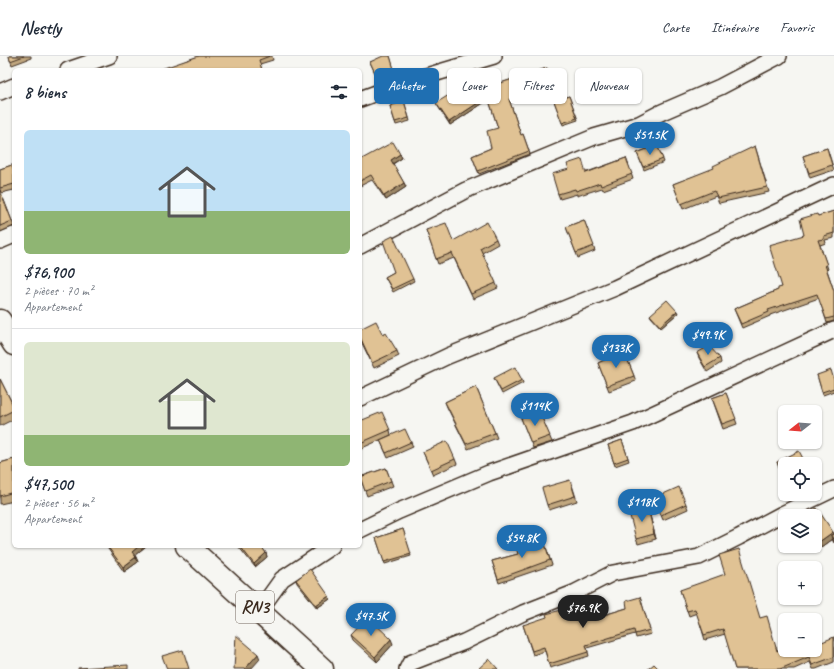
<!DOCTYPE html>
<html lang="fr">
<meta charset="utf-8">
<style>
:root{--surface:#fff;--page:#f6f6f7;--text:#1f2937;--muted:#747a83;--line:#e0e1e3;--accent:#1f6fb2}
body{margin:0;font-family:Caveat,sans-serif;background:var(--page);color:var(--text);height:100vh;display:flex;flex-direction:column;font-size:15px;white-space:nowrap}
*{box-sizing:border-box;margin:0}
p{font-size:13px;color:var(--muted)}
.icon{flex:none;width:22px;height:22px;fill:none;stroke:currentColor;stroke-width:2;stroke-linecap:round;stroke-linejoin:round}
.map{position:relative;flex:1;overflow:hidden}
.panel{position:absolute;left:12px;top:12px;width:350px;height:480px;display:flex;flex-direction:column;background:var(--surface);border-radius:6px;box-shadow:0 1px 3px #0004}
.panel>*{flex:none}
.banner{position:absolute;left:374px;top:12px;width:380px;height:36px;display:flex;gap:8px}
.needle{width:26px;rotate:253deg}
.buttons{position:absolute;left:778px;top:349px;display:grid;gap:8px}
.buttons a{display:grid;place-items:center;width:44px;height:44px;border-radius:6px;background:var(--surface);box-shadow:0 1px 3px #0004;font-size:20px}
.price{position:absolute;translate:-50% -34px;padding:0 9px;border-radius:14px;background:var(--accent);color:#fff;font-size:13px;line-height:26px;filter:drop-shadow(0 1px 2px #0008)}
.price::after{content:'';position:absolute;left:50%;top:24px;width:12px;height:9px;margin-left:-6px;background:inherit;clip-path:polygon(0 0,100% 0,50% 100%)}
.price.on{background:#222;color:#fff}
ul{padding:0;list-style:none}
li{display:grid;align-content:center;gap:8px;height:212px;padding:0 12px}
li+li{border-top:1px solid var(--line)}
li span{display:grid;place-items:center;height:124px;border-radius:6px;color:#555}
li>.icon{margin-inline-start:auto}
span .icon{width:72px;height:72px;fill:#fffc;stroke-width:1}
li b{font-size:17px}
h2{display:flex;justify-content:space-between;align-items:center;height:48px;padding:0 12px;font-size:17px}
.tag{padding:0 14px;border-radius:6px;background:var(--surface);box-shadow:0 1px 3px #0004;font-size:14px;line-height:36px}
.tag.on{background:var(--accent);color:#fff}
header{display:flex;align-items:center;gap:24px;box-sizing:border-box;height:56px;padding:0 20px;background:var(--surface);border-bottom:1px solid var(--line)}
header strong{font-size:19px}
nav{display:flex;gap:22px;margin-inline-start:auto;font-size:14px}
.map>svg:first-child{display:block}
</style>
<header>
<strong>Nestly</strong>
<nav><a>Carte</a><a>Itinéraire</a><a>Favoris</a></nav>
</header>
<div class="map">
<svg width="834" height="613" viewBox="0 0 834 613">
<rect width="100%" height="100%" fill="#f6f6f2"/>
<filter id="ink" filterUnits="userSpaceOnUse"><feTurbulence type="fractalNoise" baseFrequency=".025" numOctaves="2"/><feDisplacementMap in="SourceGraphic" scale="8" xChannelSelector="R" yChannelSelector="G"/><feConvolveMatrix kernelMatrix="1 2 1 2 8 2 1 2 1" color-interpolation-filters="sRGB"/></filter>
<g filter="url(#ink)">
<g fill="none" stroke-linecap="round" stroke-linejoin="round">
<defs>
<g id="minor">
<path d="M68,14L109,0"/>
<path d="M0,36L14,30"/>
<path d="M360,43L406,26L494,0"/>
<path d="M0,185L14,179"/>
<path d="M360,190L466,134L594,81L639,68L662,56L720,31L779,0"/>
<path d="M360,342L448,300L615,232L834,129"/>
<path d="M360,474L399,455L489,417L633,367L834,274"/>
<path d="M259,555L282,523L332,490"/>
<path d="M407,613L410,607L464,586L523,557L574,537L613,517L699,501L739,481L782,458L834,433"/>
</g>
<g id="trunk">
<path d="M0,265L14,288"/>
<path d="M187,490L322,613"/>
</g>
</defs>
<use href="#minor" stroke="#3b2a1e" stroke-width="18"/>
<use href="#trunk" stroke="#3b2a1e" stroke-width="25"/>
<use href="#minor" stroke="#f6f6f2" stroke-width="15"/>
<use href="#trunk" stroke="#f6f6f2" stroke-width="22"/>
</g>
<g fill="#c1a77f" stroke="#3b2a1e">
<path d="M9,0H31V2L12,9Z"/>
<path d="M199,0H272L273,4L260,8L262,14H161Z"/>
<path d="M390,0L395,18L379,26L370,6Z"/>
<path d="M547,12L554,32L510,46L521,79L523,78L530,98L479,118L472,100L491,92L498,72L485,32Z"/>
<path d="M569,40L578,64L563,69L554,45Z"/>
<path d="M487,41L488,44L450,69L437,49L436,47H454Z"/>
<path d="M404,45L410,65L396,69L390,50Z"/>
<path d="M657,89L664,106L644,114L637,97Z"/>
<path d="M755,90L769,136L719,147L716,140L683,153L673,128L714,113Z"/>
<path d="M827,92L834,114L810,122L803,100Z"/>
<path d="M400,98L402,102L393,108L404,127L406,131L386,144L372,124L360,130V104Z"/>
<path d="M626,102L633,123L603,134L602,132L577,140V138L560,143L558,138L569,113L587,116Z"/>
<path d="M12,109L14,114V134L1,137L14,170L0,176V113Z"/>
<path d="M834,155V182L825,184L826,187L820,189L828,213L827,214L834,235V265L827,267L819,242L770,259V260L742,272L734,253L778,234L782,231L804,179L818,160Z"/>
<path d="M584,164L595,195L578,202L566,171Z"/>
<path d="M426,174L453,185L496,183L498,188L482,197L498,232L473,243L454,202L438,208Z"/>
<path d="M394,216L413,223L414,225L393,236L385,221Z"/>
<path d="M678,257L661,272L651,261L650,259Z"/>
<path d="M360,273L383,279L397,295L399,300L374,312L360,283Z"/>
<path d="M624,295L636,325L609,335L598,307Z"/>
<path d="M697,297L720,302L721,307L707,316L699,302Z"/>
<path d="M817,319L834,324V335L823,339Z"/>
<path d="M494,322L522,324L523,327L502,338Z"/>
<path d="M0,323L14,351V363L0,370Z"/>
<path d="M476,331L497,382L468,393L447,351L445,346Z"/>
<path d="M726,337L737,368L723,373L712,342Z"/>
<path d="M539,355L552,386L533,392L521,362Z"/>
<path d="M360,365L390,374L391,379L360,393Z"/>
<path d="M380,384L411,386L413,391L388,402Z"/>
<path d="M622,384L629,405L615,410L608,389Z"/>
<path d="M423,396L455,403L457,408L433,419Z"/>
<path d="M14,403V445L0,448V407Z"/>
<path d="M777,406L785,408V422L779,412Z"/>
<path d="M386,412L393,430L367,440L360,421Z"/>
<path d="M572,429L577,445L549,454L547,449Z"/>
<path d="M656,447L686,448L688,453L663,464Z"/>
<path d="M649,456L656,483L638,488L636,483Z"/>
<path d="M815,460L833,476L834,478V487L832,483L821,491L815,482Z"/>
<path d="M403,473L411,500L385,508L376,482Z"/>
<path d="M543,482L552,509L499,527L492,505L518,498Z"/>
<path d="M106,490H146L135,499L138,506L124,516Z"/>
<path d="M238,490H261L266,497L267,501L255,511Z"/>
<path d="M296,524L330,543L317,552L297,527Z"/>
<path d="M680,534L760,562L778,595L815,594L834,581V606L816,613H813L810,606L794,613H735L725,578L705,584L697,557L689,560Z"/>
<path d="M640,541L651,578L636,582L635,578L587,592L589,600L550,612L545,595L533,599L523,569L594,562L627,552Z"/>
<path d="M351,579L393,588L377,606L353,584Z"/>
</g>
<g fill="#9d8868" stroke="#3b2a1e">
<path d="M487,41L488,44L450,69L449,66Z"/>
<path d="M400,98L402,102L392,108L391,104Z"/>
<path d="M404,127L406,131L386,144L384,140Z"/>
<path d="M677,255L678,257L661,272L660,270Z"/>
<path d="M648,451L649,456L656,483L654,478Z"/>
<path d="M833,476L834,478L831,479L832,483L821,491L819,486Z"/>
<path d="M139,490H146L134,500L132,496Z"/>
<path d="M266,497L267,501L255,511L254,508Z"/>
<path d="M136,501L138,506L124,516L123,511Z"/>
<path d="M329,540L330,543L317,552L316,549Z"/>
<path d="M391,583L393,588L377,606L375,601Z"/>
<path d="M258,598L260,603L251,613H245Z"/>
</g>
<g fill="#e0c294" stroke="#3b2a1e">
<path d="M9,0H24L10,5Z"/>
<path d="M199,0H270L259,4L262,14H161V13Z"/>
<path d="M383,0H390L394,13L377,21L370,6Z"/>
<path d="M547,12L553,28L509,43L521,79L523,78L529,95L478,115L472,100L491,92L487,75L498,72L485,32Z"/>
<path d="M483,33L487,41L449,66L436,47L449,39L454,47Z"/>
<path d="M569,40L577,62L562,67L554,45Z"/>
<path d="M404,45L409,62L395,66L390,50Z"/>
<path d="M393,86L400,98L391,104L404,127L384,140L371,119L360,125V104Z"/>
<path d="M657,89L663,103L643,111L637,97Z"/>
<path d="M755,90L767,131L718,142L714,135L681,148L673,128L714,112L713,110Z"/>
<path d="M827,92L832,109L809,117L803,100Z"/>
<path d="M626,102L632,118L601,130L600,127L576,135L575,133L558,138L552,118L569,113L567,108L582,103L586,117Z"/>
<path d="M12,109L14,116V128L0,132V113Z"/>
<path d="M0,134L12,165L0,170Z"/>
<path d="M834,155V177L824,180V183L818,184L827,209H825L834,235V261L826,263L817,238L768,254L769,256L741,268L734,253L778,234V232L782,231L769,189L804,179L800,163L817,158L818,160Z"/>
<path d="M584,164L594,190L576,197L566,171Z"/>
<path d="M487,166L496,183L480,192L496,227L471,238L452,197L436,203L426,174L446,167L453,185Z"/>
<path d="M393,180L413,223L392,233L385,221L394,216L383,185Z"/>
<path d="M667,244L677,255L660,270L650,259Z"/>
<path d="M376,265L383,279L386,277L397,295L372,307L360,281V273Z"/>
<path d="M709,290L720,302L705,311L697,297Z"/>
<path d="M624,295L634,320L607,330L598,307Z"/>
<path d="M515,311L522,324L501,335L494,322Z"/>
<path d="M831,314L834,324V332L822,336L817,319Z"/>
<path d="M0,323L14,351V354L0,361Z"/>
<path d="M476,331L495,377L466,388L445,346Z"/>
<path d="M726,337L736,363L722,368L712,342Z"/>
<path d="M539,355L550,380L531,387L521,362Z"/>
<path d="M382,356L390,374L360,387V365Z"/>
<path d="M405,373L411,386L386,397L380,384Z"/>
<path d="M622,384L628,402L614,407L608,389Z"/>
<path d="M447,385L455,403L431,414L423,396Z"/>
<path d="M799,395L806,408H785V421L777,406Z"/>
<path d="M14,403V436L0,440V407Z"/>
<path d="M386,412L391,425L365,435L360,421Z"/>
<path d="M570,424L575,440L547,449L542,432Z"/>
<path d="M679,431L686,448L661,459L654,442Z"/>
<path d="M648,451L654,478L636,483L629,456Z"/>
<path d="M817,452L833,476L819,486L815,480V460H804Z"/>
<path d="M403,473L411,498L384,506L376,482Z"/>
<path d="M834,478V486L831,479Z"/>
<path d="M543,482L550,504L498,523L492,505L518,498L516,491Z"/>
<path d="M107,490H139L132,496L136,501L123,511Z"/>
<path d="M240,490H261L266,497L254,508Z"/>
<path d="M739,493L760,562L767,560L777,595L785,592V594H815V589L834,581V601L812,609L809,601L780,613H735L723,573L704,579L695,553L687,555L680,534L725,518L719,499Z"/>
<path d="M310,513L329,540L316,549L296,524Z"/>
<path d="M640,541L650,574L635,578L634,574L586,589L588,596L549,608L544,591L532,595L523,569L547,561L546,558L589,547L594,562L627,552L626,545Z"/>
<path d="M368,561L391,583L375,601L351,579Z"/>
<path d="M236,579L258,598L245,613H234Z"/>
<path d="M183,594L189,613H167L162,600Z"/>
<path d="M489,603L498,613H478Z"/>
<path d="M654,608L659,613H648Z"/>
<path d="M128,609V613H78V612Z"/>
</g>
</g>
<g text-anchor="middle" stroke-width="4" stroke-linejoin="round" paint-order="stroke">
<rect fill="#f6f6f2" stroke="#73675e" stroke-width="1" x="236" y="535" width="38" height="32" rx="3"/>
<g font-size="18" font-weight="bold" fill="#3b2a1e">
<text x="255" y="557">RN3</text>
</g>
</g>
</svg>
<div class="buttons">
<a><svg class="needle" viewBox="-14 -14 28 28"><path d="M0-13l5 13h-10z" fill="#e53935"/><path d="M0 13l5-13h-10z" fill="#747a83"/></svg></a>
<a><svg class="icon" aria-label="locate" viewBox="0 0 24 24"><circle cx="12" cy="12" r="6"/><path d="M12 2v4M12 18v4M2 12h4M18 12h4"/></svg></a>
<a><svg class="icon" aria-label="layers" viewBox="0 0 24 24"><path d="M12 4l9 5-9 5-9-5zM3 14l9 5 9-5"/></svg></a>
<a>+</a>
<a>−</a>
</div>
<b class="price" style="left:650px;top:100px">$51.5K</b>
<b class="price" style="left:708px;top:300px">$49.9K</b>
<b class="price" style="left:616px;top:313px">$133K</b>
<b class="price" style="left:535px;top:371px">$114K</b>
<b class="price" style="left:642px;top:467px">$118K</b>
<b class="price" style="left:522px;top:503px">$54.8K</b>
<b class="price on" style="left:583px;top:573px">$76.9K</b>
<b class="price" style="left:371px;top:581px">$47.5K</b>
<div class="banner">
<a class="tag on">Acheter</a>
<a class="tag">Louer</a>
<a class="tag">Filtres</a>
<a class="tag">Nouveau</a>
</div>
<section class="panel">
<h2>8 biens<svg class="icon" aria-label="filters" viewBox="0 0 24 24"><path d="M4 7h16M4 17h16"/><circle cx="9" cy="7" r="2"/><circle cx="15" cy="17" r="2"/></svg></h2>
<ul>
<li><span style="background:linear-gradient(#bfe0f5 65%,#8fb573 0)"><svg class="icon" aria-label="home" viewBox="0 0 24 24"><path d="M3 11l9-7 9 7M6 9v11h12V9"/></svg></span><div><b>$76,900</b><p>2 pièces · 70 m²</p><p>Appartement</p></div></li>
<li><span style="background:linear-gradient(#dfe7d0 75%,#8fb573 0)"><svg class="icon" aria-label="home" viewBox="0 0 24 24"><path d="M3 11l9-7 9 7M6 9v11h12V9"/></svg></span><div><b>$47,500</b><p>2 pièces · 56 m²</p><p>Appartement</p></div></li>
</ul>
</section>
</div>
